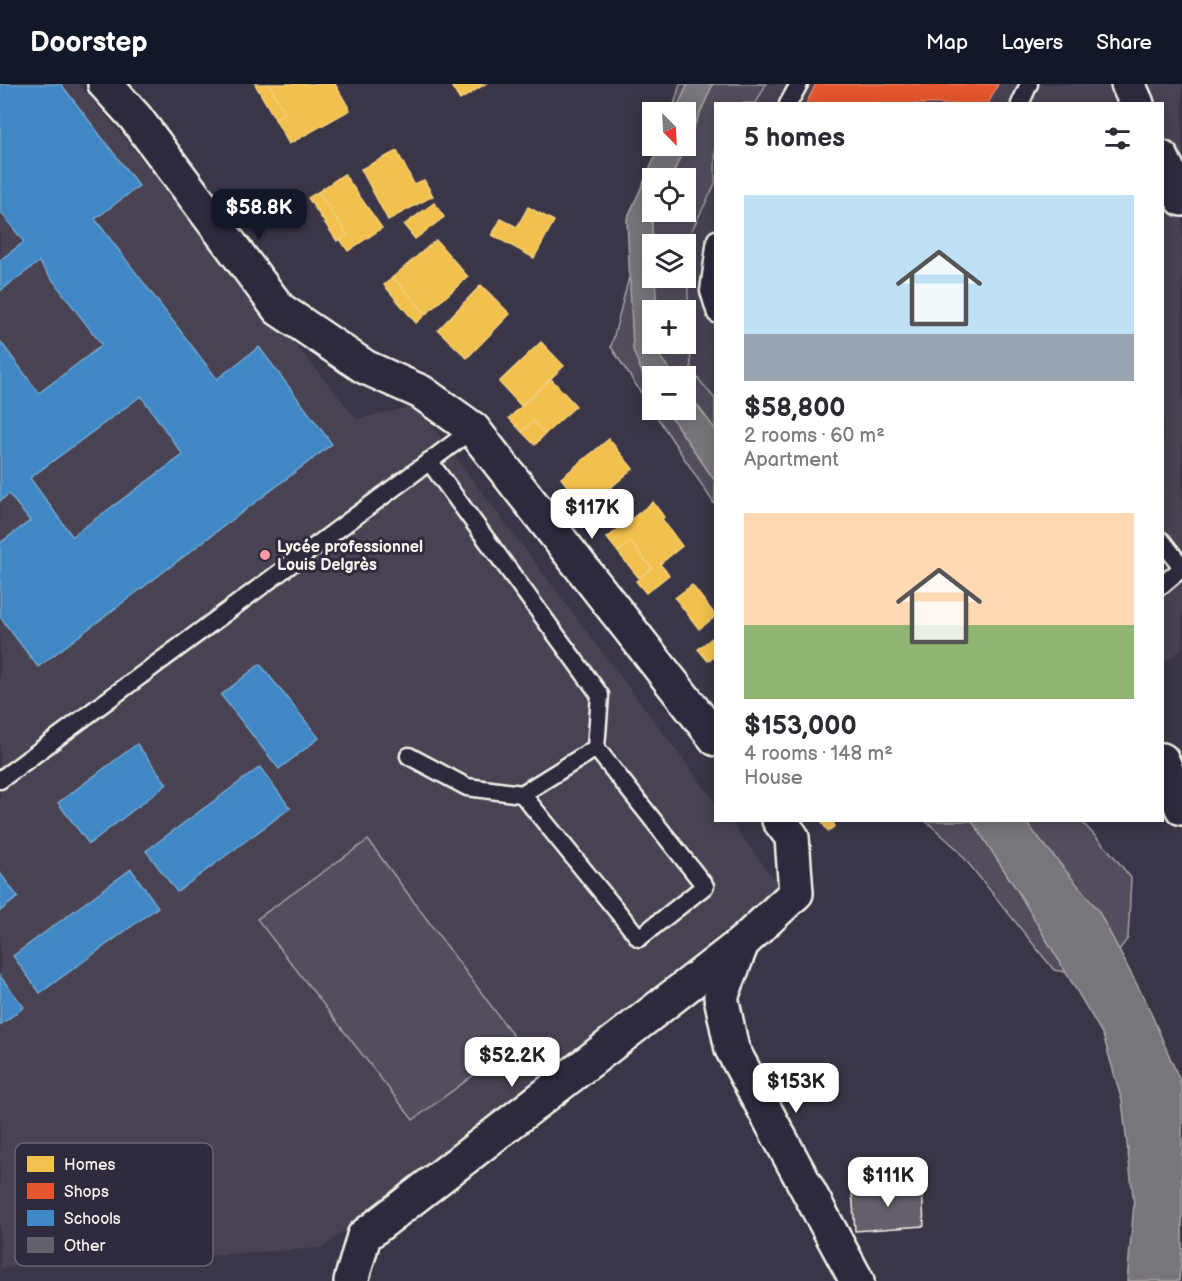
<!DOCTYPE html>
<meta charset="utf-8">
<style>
:root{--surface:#fff;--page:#f2f2f3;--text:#2b2b33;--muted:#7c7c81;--accent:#111827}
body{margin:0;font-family:"Balsamiq Sans",sans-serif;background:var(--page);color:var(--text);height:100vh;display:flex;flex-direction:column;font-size:22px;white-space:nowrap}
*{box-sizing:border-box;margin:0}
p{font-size:20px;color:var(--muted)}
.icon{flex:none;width:33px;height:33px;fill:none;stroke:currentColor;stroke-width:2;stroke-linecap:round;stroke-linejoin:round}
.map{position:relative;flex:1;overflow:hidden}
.drawer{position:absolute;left:714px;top:18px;width:450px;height:720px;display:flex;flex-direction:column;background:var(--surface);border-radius:0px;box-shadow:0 3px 15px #0003}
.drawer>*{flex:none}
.needle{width:39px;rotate:156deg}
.buttons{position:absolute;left:642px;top:18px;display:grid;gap:12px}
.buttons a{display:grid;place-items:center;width:54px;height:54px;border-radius:0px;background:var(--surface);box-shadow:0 3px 15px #0003;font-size:30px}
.price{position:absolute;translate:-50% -51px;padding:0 14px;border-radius:12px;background:#fff;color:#222;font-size:20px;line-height:39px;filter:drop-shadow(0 2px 3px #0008)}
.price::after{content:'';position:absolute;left:50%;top:36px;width:18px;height:14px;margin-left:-9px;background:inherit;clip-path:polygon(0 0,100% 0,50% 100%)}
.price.selected{background:var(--accent);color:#fff}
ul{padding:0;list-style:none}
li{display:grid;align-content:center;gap:12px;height:318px;padding:0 30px}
li span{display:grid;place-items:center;height:186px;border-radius:0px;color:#555}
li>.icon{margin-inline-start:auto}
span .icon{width:108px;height:108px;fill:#fffc;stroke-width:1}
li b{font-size:26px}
h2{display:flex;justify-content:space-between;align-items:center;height:72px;padding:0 30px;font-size:26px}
header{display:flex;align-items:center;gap:36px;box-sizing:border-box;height:84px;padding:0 30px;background:var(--accent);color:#fff}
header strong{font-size:28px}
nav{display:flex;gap:33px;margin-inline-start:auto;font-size:21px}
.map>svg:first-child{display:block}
</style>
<header>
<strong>Doorstep</strong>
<nav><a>Map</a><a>Layers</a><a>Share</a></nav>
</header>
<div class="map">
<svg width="1182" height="1197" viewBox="0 0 1182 1197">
<rect width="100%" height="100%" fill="#3b3647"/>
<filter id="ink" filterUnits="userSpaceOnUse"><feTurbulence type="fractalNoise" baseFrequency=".0167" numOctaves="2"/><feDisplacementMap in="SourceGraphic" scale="12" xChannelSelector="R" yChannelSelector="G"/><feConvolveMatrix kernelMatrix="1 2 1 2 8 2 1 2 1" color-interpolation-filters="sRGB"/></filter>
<g filter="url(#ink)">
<g fill="#484352">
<path d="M0,0H79L357,335L417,322L715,718L716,736L730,737L780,803L322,1164L0,1184Z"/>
<path d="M766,0H1182V565L1163,579L1162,20H756Z"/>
<path d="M715,100V315L691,286L685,159Z"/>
</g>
<g fill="#534e5c" stroke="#a4a0a2" stroke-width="1.5" fill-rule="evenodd">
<path d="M680,0H766L756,19L716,20L715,100L685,160H652V194H686V161L691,286L715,315V421L611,263L652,104V128H686V94H655L686,62V28H672ZM652,226H686V260H652ZM652,292H686V326H652Z"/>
<path d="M926,737H1081L1112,770L1131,794L1128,854L1098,894L1054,886L956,764Z"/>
<path d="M368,756L518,958L413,1036L257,835Z"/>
</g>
<g fill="#78747b" stroke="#aaa6a7" stroke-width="1.5">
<path d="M688,0H713L671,94H652V128H656L652,137V194H655L657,226H652V260H659L660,273L675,292H652V306L645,296L633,266L627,135L660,62H686V28H675Z"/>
<path d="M686,306L715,345V397L666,326H686Z"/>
<path d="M972,737H1025L1098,826L1147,920L1180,997L1182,1007V1167L1179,1197H1127L1134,1120L1122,1017L1103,951L1017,806Z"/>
</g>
<g fill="#f2c14e" stroke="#f3cf7c" stroke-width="1.5">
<path d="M255,0H269L285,29L275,35Z"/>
<path d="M269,0H335L350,26L289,60L275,35L285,29Z"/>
<path d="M450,0H485L460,16Z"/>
<path d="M397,67L414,100L424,96L433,112L388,136L361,85Z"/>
<path d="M344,90L382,144L348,167L340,155L347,150L318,108Z"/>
<path d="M318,108L347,150L337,157L308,114Z"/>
<path d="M434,119L444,133L415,155L404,141Z"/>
<path d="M528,123L554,137L534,174L492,151L501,135L517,143Z"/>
<path d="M436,156L468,193L426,230L393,193Z"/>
<path d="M393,193L426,230L416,239L384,201Z"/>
<path d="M481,201L510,230L467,274L438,246Z"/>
<path d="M541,258L564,282L521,322L499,298Z"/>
<path d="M551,295L576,322L545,350L533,337L522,348L509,334Z"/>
<path d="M533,337L545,350L535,361L522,348Z"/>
<path d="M609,355L633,385L585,425L561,394Z"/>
<path d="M653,418L664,433L662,435L682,462L660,480L669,491L646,509L636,497L652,484L630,458L618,468L607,454Z"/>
<path d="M630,458L652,484L639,494L618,468Z"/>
<path d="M692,501L716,532L699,545L675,514Z"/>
<path d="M716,551V572L708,577L698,565Z"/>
<path d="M820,736H832L835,742L828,747Z"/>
</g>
<path fill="#e4572e" stroke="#e98566" stroke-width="1.5" d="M816,0H998L988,20H806Z"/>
<g fill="#3f88c5" stroke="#75a8d0" stroke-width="1.5" fill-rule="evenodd">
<path d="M0,0H61L139,102L95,135L217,295L259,263L332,360L38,583L0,533V459L30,437L9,410L0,417V257L39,309L102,261L39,178L0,207V176L24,158L0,127ZM141,312L183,371L72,452L30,394Z"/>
<path d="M260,580L319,654L279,685L221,611Z"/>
<path d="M137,660L167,700L89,760L58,719Z"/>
<path d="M260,683L290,724L177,808L146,767Z"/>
<path d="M131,785L158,823L40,909L13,872Z"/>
<path d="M0,789L18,813L0,827Z"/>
<path d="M0,892L24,923L0,941Z"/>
</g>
<path fill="#65616c" stroke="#f4f1e8" stroke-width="1.5" d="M922,1102L924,1142L855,1147L852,1107Z"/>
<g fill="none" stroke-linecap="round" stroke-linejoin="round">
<defs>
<g id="lane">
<path d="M788,20L799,0"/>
<path d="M1020,20L1029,0"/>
<path d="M716,155L709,207L716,230"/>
<path d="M1162,457L1182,483"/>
<path d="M1162,501L1182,484"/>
<path d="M409,672L467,703L522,710L596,664L600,611L429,377"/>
<path d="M0,696L473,345"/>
<path d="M522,710L639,854L705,802L596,664"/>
</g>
<g id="street">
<path d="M105,0L135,33L279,225L365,283L421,308L473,345L716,655"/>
<path d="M1162,676L1182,724"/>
<path d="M742,859L721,913L732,965L857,1197"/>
<path d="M351,1197L364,1152L742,859L796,809L792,753L779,736"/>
</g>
<g id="secondary">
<path d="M1128,0L1137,20"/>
<path d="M1162,74L1182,115"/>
</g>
</defs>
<use href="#lane" stroke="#f4f1e8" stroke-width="21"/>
<use href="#street" stroke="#f4f1e8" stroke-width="38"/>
<use href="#secondary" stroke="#f4f1e8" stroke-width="38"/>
<use href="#lane" stroke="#2f2a3d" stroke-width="16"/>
<use href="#street" stroke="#2f2a3d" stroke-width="33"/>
<use href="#secondary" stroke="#2f2a3d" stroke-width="33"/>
</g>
</g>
<circle fill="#ff9aa2" stroke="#2f2a3d" stroke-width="2" cx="265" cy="471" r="6"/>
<g text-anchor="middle" stroke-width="6" stroke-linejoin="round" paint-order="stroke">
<g font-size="16" font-weight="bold" fill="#f4f1e8" stroke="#2f2a3d" text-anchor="start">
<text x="277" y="468">Lycée professionnel<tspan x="277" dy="18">Louis Delgrès</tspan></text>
</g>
</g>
<rect x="15" y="1059" width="198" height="123" rx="9" fill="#2f2a3d" stroke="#6a6670" stroke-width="1.5"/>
<rect x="27" y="1072" width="27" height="16" fill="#f2c14e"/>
<rect x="27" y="1099" width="27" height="16" fill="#e4572e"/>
<rect x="27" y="1126" width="27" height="16" fill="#3f88c5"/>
<rect x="27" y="1153" width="27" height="16" fill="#65616c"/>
<g font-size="16" fill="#f4f1e8">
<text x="64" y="1086">Homes</text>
<text x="64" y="1113">Shops</text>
<text x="64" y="1140">Schools</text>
<text x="64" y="1167">Other</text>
</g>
</svg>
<div class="buttons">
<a><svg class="needle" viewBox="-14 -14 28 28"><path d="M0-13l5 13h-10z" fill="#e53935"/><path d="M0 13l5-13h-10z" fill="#7c7c81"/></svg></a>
<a><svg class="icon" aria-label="locate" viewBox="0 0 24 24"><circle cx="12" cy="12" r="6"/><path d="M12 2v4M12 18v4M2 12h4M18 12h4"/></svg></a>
<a><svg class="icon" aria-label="layers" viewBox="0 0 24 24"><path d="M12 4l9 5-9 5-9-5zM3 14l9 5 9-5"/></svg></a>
<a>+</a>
<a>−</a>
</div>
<b class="price selected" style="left:259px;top:156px">$58.8K</b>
<b class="price" style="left:592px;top:456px">$117K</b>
<b class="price" style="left:512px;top:1004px">$52.2K</b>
<b class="price" style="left:796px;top:1030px">$153K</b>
<b class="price" style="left:888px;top:1124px">$111K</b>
<section class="drawer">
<h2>5 homes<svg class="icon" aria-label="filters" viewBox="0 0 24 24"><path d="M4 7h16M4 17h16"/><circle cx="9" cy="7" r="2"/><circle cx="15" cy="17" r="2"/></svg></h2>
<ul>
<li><span style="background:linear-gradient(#bfe0f5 75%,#9aa5b1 0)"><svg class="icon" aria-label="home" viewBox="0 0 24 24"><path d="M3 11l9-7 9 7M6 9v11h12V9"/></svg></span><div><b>$58,800</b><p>2 rooms · 60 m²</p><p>Apartment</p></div></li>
<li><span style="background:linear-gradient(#ffd9b3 60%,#8fb573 0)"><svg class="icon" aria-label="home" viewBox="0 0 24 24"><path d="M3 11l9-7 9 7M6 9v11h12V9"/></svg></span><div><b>$153,000</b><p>4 rooms · 148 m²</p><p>House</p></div></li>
</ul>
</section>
</div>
